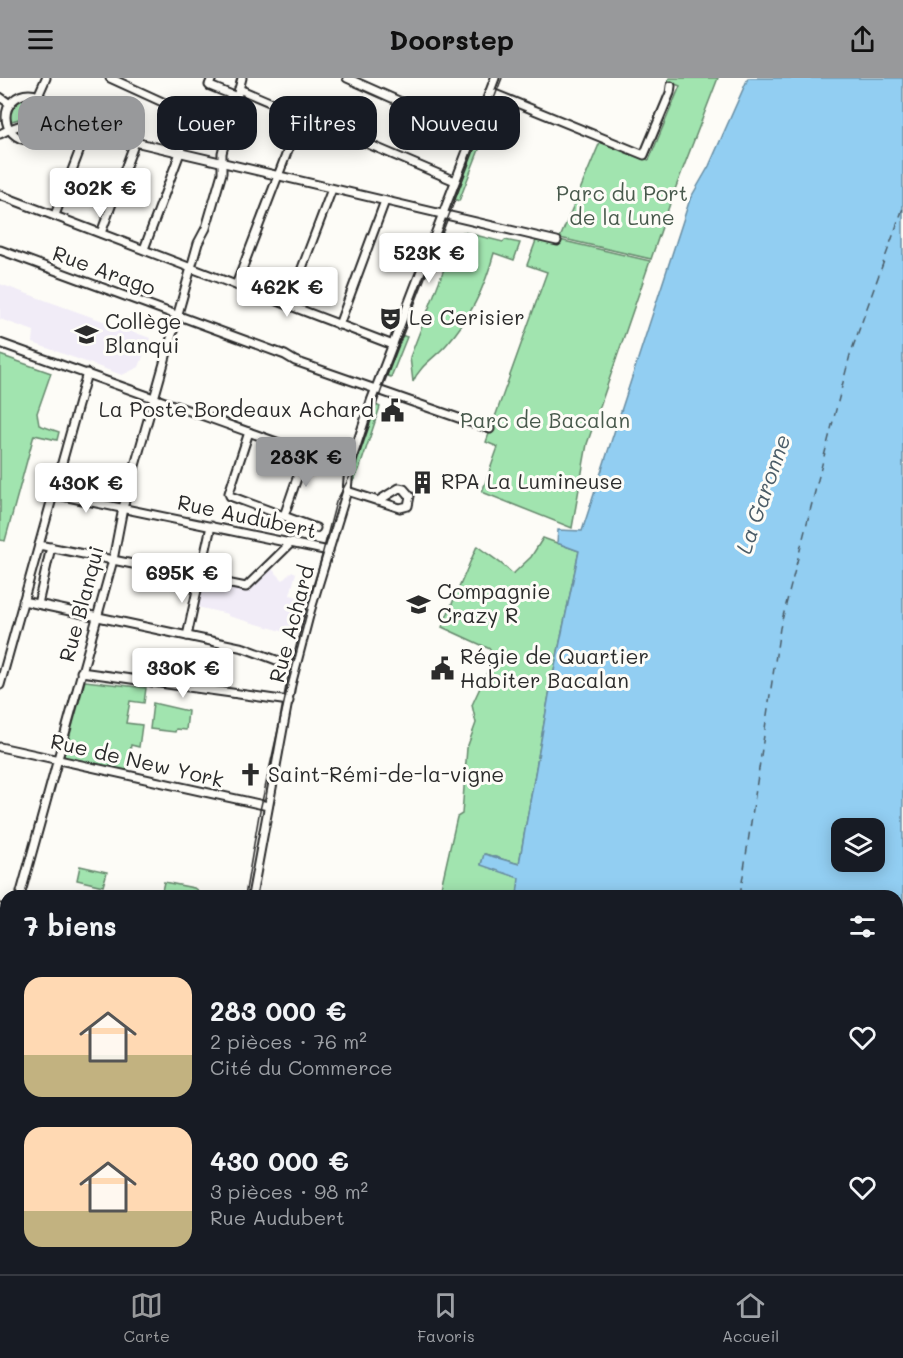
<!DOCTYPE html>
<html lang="fr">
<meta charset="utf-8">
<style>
:root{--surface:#171b24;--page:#20242c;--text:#f1f3f6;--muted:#9ea1a6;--line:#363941;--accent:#98999b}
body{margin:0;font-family:Mali,sans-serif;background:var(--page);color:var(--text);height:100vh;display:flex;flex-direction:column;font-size:22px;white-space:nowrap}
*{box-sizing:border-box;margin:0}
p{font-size:20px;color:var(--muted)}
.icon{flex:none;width:33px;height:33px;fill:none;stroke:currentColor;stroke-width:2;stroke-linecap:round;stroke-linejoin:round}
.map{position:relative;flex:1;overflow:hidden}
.panel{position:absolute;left:0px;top:812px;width:903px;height:386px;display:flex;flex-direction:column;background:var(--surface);border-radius:18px 18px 0 0;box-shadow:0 3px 15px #0003}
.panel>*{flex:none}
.guide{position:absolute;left:18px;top:18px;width:600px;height:54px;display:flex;gap:12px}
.fabs{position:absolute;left:831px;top:740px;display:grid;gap:12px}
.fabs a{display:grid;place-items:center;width:54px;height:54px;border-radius:12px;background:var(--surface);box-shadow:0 3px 15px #0003;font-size:30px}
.price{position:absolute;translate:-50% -51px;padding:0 14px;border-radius:6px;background:#fff;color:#222;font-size:20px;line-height:39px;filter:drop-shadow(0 2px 3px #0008)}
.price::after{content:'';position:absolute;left:50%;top:36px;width:18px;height:14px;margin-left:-9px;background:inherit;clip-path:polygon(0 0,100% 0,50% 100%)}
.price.selected{background:var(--accent);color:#111}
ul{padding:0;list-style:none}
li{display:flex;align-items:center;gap:18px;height:150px;padding:0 24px}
li span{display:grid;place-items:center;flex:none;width:168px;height:120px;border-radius:18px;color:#555}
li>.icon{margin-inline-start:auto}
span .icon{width:72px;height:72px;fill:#fffc;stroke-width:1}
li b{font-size:26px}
h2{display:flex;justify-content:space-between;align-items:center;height:72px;padding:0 24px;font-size:26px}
.tag{padding:0 21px;border-radius:18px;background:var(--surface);box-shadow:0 3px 15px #0003;font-size:21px;line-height:54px}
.tag.selected{background:var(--accent);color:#111}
header{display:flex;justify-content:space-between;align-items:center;height:78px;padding:0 24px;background:var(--accent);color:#111;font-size:27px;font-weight:700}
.tab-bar{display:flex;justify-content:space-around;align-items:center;height:84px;border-top:2px solid var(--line);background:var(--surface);font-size:16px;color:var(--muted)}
.tab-bar a{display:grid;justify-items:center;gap:3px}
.tab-bar .selected{color:var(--accent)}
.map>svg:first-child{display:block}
</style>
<header><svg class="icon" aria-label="menu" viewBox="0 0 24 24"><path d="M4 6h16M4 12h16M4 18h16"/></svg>Doorstep<svg class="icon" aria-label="share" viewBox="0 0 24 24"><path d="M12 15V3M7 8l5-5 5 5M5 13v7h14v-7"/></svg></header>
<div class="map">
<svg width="903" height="1196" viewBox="0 0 903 1196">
<rect width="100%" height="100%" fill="#fdfcf7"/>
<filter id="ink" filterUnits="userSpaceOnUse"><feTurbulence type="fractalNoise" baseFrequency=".0167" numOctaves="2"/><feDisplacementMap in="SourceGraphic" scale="12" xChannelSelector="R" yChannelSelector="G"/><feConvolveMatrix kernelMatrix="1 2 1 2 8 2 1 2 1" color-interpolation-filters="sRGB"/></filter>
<g filter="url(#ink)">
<g fill="#f1ecf7">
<path d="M0,206L150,260L139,289L122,297L33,265L34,253L0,241Z"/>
<path d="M272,491L283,502L292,493L296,495L290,517L299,519L297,529L303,531L296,557L228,538V536L197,529L204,504L249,513Z"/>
<path d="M903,1138V1196H875L877,1191H897V1150Z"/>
</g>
<g fill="#a1e4af" stroke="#66886d" stroke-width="1.5">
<path d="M669,0H718L674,114L651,181L560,160L600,64L649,82L680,8L668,3Z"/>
<path d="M26,18C40,17 47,25 49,37L26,39L8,44C8,29 12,22 26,18Z"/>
<path d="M34,48L48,50C40,61 25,61 14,54Z"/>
<path d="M477,62L482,64L459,123L454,121Z"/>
<path d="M441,154L446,156L430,198L425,196Z"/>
<path d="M463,154L503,164L505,162L520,165L514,182L494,175C485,209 471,239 447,266C436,279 419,288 413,304L410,279L449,178Z"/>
<path d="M538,157L650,183L587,366L572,450L482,414L498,369L486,364L547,194L527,187Z"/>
<path d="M401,257L407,259L391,299L385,297Z"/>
<path d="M0,277L51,295L37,335L39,347L59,354L57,362L34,357L5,463L0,462Z"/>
<path d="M374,326L380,329L359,392L352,405L350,396L354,388Z"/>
<path d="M543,460L579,473L549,617L519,786L485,776L481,786L520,800L517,817L439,818L457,739L462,736L467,670L476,645L472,627L489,590L490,571L442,549L477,468C490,478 501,484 513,496L531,479Z"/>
<path d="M85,603L146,610L144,625L130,623L126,645L142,647L139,669L131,667L127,694L63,681Z"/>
<path d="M153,625L188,633L186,652L176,651L175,654L150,651Z"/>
<path d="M80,788L107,794L103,808L77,802Z"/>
<path d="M164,804L194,810L198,813L197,817H161Z"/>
</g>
<g fill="#92cef2" stroke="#698da2" stroke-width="1.5" fill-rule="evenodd">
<path d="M748,0H903V997L897,1012V818L517,817L519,800L481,787L484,776L519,786L549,617L579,473L557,465L558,452L582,453L690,121L709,88ZM842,750H874V783H842Z"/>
<path d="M424,1191H812L810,1196H421Z"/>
</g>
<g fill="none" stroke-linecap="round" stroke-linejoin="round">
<g stroke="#4a5c67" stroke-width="1.5" stroke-dasharray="8 6" stroke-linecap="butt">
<path d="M740,818L780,550L850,277L903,130"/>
<path d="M629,1196L631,1191"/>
</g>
<defs>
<g id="minor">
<path d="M110,0L191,37L193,40L144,171"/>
<path d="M212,0L209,7L210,8L237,19"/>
<path d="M347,0L473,56"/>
<path d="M239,11L455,103"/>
<path d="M490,14L644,77L670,15L671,8"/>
<circle cx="29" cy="39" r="23"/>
<path d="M38,18L46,0"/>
<path d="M0,19L10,26"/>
<path d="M0,56C19,45 37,42 58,46L557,163"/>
<path d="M0,117L393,267"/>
<path d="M55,137L87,53"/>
<path d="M101,155L135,64"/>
<path d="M0,172L285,277L295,283L490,351"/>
<path d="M236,207L301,38"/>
<path d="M288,227L332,111"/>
<path d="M339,247L385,123"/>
<path d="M0,265L349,390"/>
<path d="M249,354L229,415L230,418L316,450"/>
<path d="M347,413L400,430L408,428L410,418L404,411L399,410L378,423"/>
<path d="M53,416L329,473"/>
<path d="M284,438L306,374"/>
<path d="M39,467L246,509L292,464"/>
<path d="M23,523L244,570L295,589"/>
<path d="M38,526L51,469"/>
<path d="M187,558L211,448"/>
<path d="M81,594L289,623"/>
<path d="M0,607L87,295"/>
<path d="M0,669L268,728"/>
<path d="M20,818L113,482L123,430L198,165L206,150L222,95V75L242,0"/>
<path d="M252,818L291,607L310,534L347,413L349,390L371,323L495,0"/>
<path d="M0,830L6,831"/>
<path d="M0,888L6,867"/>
<path d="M0,933L6,935"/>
<path d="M0,1016L6,1018"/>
<path d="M0,1138L6,1141"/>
<path d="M897,1157L903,1153"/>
<path d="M897,1165L903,1164"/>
<path d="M117,1191L129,1196"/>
<path d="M149,1196L151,1191"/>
<path d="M879,1196L881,1191"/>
</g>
</defs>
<use href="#minor" stroke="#2b2b2b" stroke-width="11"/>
<use href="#minor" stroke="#fdfcf7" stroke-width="7"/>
<g stroke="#2b2b2b" stroke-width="1.5">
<path d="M245,818L259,737L288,607L336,424L355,389L381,313L502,0"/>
<path d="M145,1196L147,1191"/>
</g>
</g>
</g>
<defs>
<symbol id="theatre-bare" viewBox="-9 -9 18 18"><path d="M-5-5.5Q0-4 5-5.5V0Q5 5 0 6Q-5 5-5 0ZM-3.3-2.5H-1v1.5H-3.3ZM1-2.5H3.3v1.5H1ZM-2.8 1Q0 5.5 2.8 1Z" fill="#2b2b2b" stroke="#fdfcf7" stroke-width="2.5" paint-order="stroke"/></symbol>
<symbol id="school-bare" viewBox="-9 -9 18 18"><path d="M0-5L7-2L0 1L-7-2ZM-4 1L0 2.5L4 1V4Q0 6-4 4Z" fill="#2b2b2b" stroke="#fdfcf7" stroke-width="2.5" paint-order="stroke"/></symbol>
<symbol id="civic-bare" viewBox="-9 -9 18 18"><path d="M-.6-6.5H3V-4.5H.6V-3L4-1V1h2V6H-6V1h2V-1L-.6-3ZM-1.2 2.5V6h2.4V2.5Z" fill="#2b2b2b" stroke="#fdfcf7" stroke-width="2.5" paint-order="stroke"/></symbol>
<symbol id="building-bare" viewBox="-9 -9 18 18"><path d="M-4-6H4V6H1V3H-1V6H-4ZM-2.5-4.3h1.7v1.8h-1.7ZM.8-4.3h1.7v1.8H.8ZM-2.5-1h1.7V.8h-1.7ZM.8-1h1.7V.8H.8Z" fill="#2b2b2b" stroke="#fdfcf7" stroke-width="2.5" paint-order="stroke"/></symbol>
<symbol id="church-bare" viewBox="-9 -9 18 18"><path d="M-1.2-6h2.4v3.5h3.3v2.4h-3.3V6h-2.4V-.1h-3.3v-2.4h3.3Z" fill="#2b2b2b" stroke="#fdfcf7" stroke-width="2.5" paint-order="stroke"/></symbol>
</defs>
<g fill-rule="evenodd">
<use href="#theatre-bare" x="374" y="224" width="33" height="33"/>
<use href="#school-bare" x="70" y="240" width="33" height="33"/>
<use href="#civic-bare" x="376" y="316" width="33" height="33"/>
<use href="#building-bare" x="406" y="388" width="33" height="33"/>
<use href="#school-bare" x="402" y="510" width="33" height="33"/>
<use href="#civic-bare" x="426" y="574" width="33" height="33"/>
<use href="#church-bare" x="234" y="680" width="33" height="33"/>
</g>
<g text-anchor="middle" stroke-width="6" stroke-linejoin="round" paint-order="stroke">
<g font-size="21" fill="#48594c" stroke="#fdfcf7">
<text x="622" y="123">Parc du Port<tspan x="622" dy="24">de la Lune</tspan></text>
<text x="545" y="350">Parc de Bacalan</text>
</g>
<g font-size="21" fill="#2b2b2b" stroke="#fdfcf7">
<text transform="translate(104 193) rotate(20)" y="7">Rue Arago</text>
<text transform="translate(247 439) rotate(12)" y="7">Rue Audubert</text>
<text transform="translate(82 526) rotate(-75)" y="7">Rue Blanqui</text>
<text transform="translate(292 546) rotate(-75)" y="7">Rue Achard</text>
<text transform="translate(137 683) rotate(13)" y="7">Rue de New York</text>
</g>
<g font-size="21" fill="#2b2b2b" stroke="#fdfcf7" text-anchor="start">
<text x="409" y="247">Le Cerisier</text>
<text x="105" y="251">Collège<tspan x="105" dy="24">Blanqui</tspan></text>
<text x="374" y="339" text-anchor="end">La Poste Bordeaux Achard</text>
<text x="441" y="411">RPA La Lumineuse</text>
<text x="437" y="521">Compagnie<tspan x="437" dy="24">Crazy R</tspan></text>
<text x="460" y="586">Régie de Quartier<tspan x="460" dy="24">Habiter Bacalan</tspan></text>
<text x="268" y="704">Saint-Rémi-de-la-vigne</text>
</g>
<g font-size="22" font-style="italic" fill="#4a5c67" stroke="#fdfcf7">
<text transform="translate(763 416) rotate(-71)" y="8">La Garonne</text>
</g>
</g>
</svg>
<div class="fabs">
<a><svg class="icon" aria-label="layers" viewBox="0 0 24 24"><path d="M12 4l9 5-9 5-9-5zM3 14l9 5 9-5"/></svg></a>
</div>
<b class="price" style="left:100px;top:141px">302K €</b>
<b class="price" style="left:429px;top:206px">523K €</b>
<b class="price" style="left:287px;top:240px">462K €</b>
<b class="price selected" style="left:306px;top:410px">283K €</b>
<b class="price" style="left:86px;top:436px">430K €</b>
<b class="price" style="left:182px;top:526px">695K €</b>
<b class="price" style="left:183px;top:621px">330K €</b>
<div class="guide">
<a class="tag selected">Acheter</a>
<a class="tag">Louer</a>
<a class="tag">Filtres</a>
<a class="tag">Nouveau</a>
</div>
<section class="panel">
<h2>7 biens<svg class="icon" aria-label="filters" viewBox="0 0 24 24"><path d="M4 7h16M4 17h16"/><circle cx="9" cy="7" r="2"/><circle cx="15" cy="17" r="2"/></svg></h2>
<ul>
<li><span style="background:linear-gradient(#ffd9b3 65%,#c2b280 0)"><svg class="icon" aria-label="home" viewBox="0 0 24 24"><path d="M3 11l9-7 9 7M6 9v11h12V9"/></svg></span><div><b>283 000 €</b><p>2 pièces · 76 m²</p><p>Cité du Commerce</p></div><svg class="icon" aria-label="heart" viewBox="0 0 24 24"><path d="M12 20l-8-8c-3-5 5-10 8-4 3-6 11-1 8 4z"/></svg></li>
<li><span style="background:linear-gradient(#ffd9b3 70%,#c2b280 0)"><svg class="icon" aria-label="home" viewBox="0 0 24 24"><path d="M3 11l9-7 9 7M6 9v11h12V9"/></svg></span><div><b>430 000 €</b><p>3 pièces · 98 m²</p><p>Rue Audubert</p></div><svg class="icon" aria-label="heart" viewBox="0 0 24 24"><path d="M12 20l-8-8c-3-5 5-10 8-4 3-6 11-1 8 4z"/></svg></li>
</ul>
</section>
</div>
<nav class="tab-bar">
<a class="selected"><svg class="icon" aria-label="map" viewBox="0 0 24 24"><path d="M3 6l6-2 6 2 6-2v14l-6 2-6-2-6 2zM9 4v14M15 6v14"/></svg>Carte</a>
<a><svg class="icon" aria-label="saved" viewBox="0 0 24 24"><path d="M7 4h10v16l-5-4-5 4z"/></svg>Favoris</a>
<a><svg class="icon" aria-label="home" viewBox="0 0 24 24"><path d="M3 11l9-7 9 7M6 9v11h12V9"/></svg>Accueil</a>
</nav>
